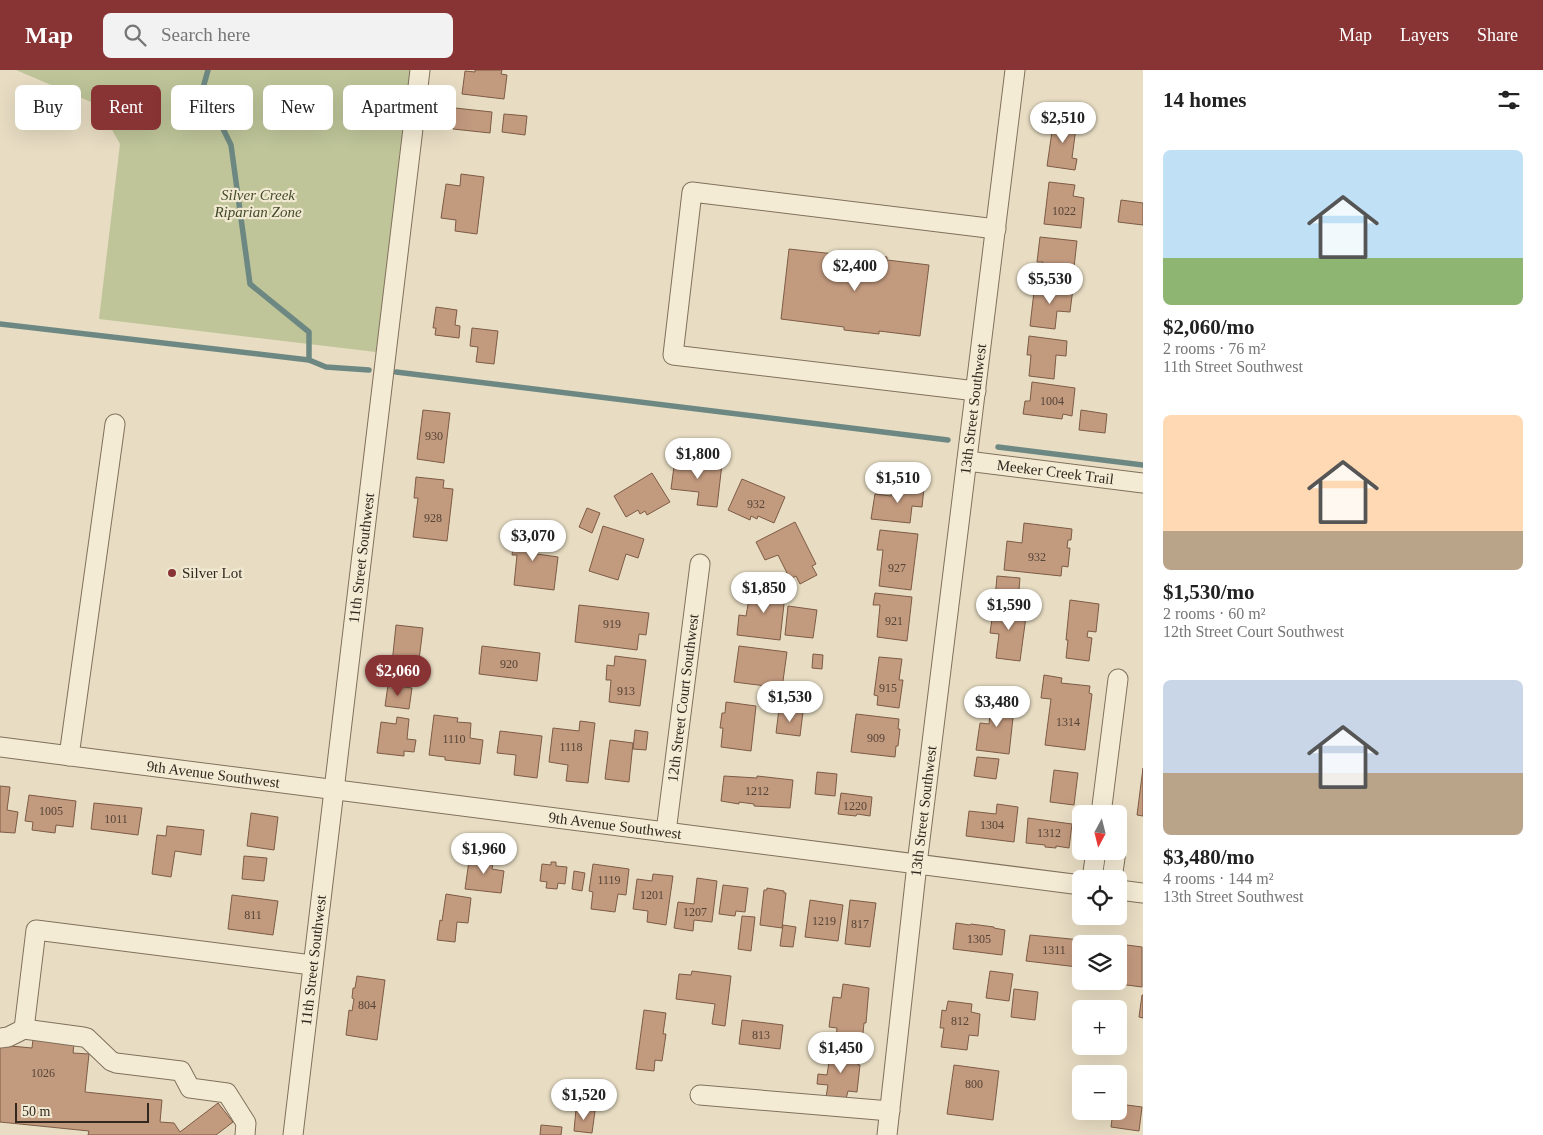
<!DOCTYPE html>
<meta charset="utf-8">
<style>
:root{--surface:#fff;--page:#f2f2f2;--text:#222;--muted:#767676;--accent:#883334}
body{margin:0;font-family:Georgia,serif;background:var(--page);color:var(--text);height:100vh;display:flex;flex-direction:column;font-size:19px;white-space:nowrap}
*{box-sizing:border-box;margin:0}
p{font-size:16px;color:var(--muted)}
.icon{flex:none;width:28px;height:28px;fill:none;stroke:currentColor;stroke-width:2;stroke-linecap:round;stroke-linejoin:round}
.map{position:relative;flex:1;overflow:hidden}
.panel{display:flex;flex-direction:column;background:var(--surface);width:400px}
.panel>*{flex:none}
.guide{position:absolute;left:15px;top:15px;width:475px;height:45px;display:flex;gap:10px}
.needle{width:32px;rotate:187deg}
.buttons{position:absolute;left:1072px;top:735px;display:grid;gap:10px}
.buttons a{display:grid;place-items:center;width:55px;height:55px;border-radius:8px;background:var(--surface);box-shadow:0 5px 20px #0002;font-size:25px}
.scale{position:absolute;left:15px;bottom:12px;width:134px;box-sizing:border-box;padding-left:5px;border:2px solid #32281f;border-top:0;font-size:14px;line-height:18px;white-space:nowrap;color:#32281f;-webkit-text-stroke:4px #f1e8d2;paint-order:stroke}
.price{position:absolute;translate:-50% -42px;padding:0 11px;border-radius:18px;background:#fff;color:#222;font-size:16px;line-height:32px;filter:drop-shadow(0 1px 2px #0008)}
.price::after{content:'';position:absolute;left:50%;top:30px;width:15px;height:11px;margin-left:-8px;background:inherit;clip-path:polygon(0 0,100% 0,50% 100%)}
.price.active{background:var(--accent);color:#fff}
ul{padding:0;list-style:none}
li{display:grid;align-content:center;gap:10px;height:265px;padding:0 20px}
li span{display:grid;place-items:center;height:155px;border-radius:8px;color:#555}
li>.icon{margin-inline-start:auto}
span .icon{width:90px;height:90px;fill:#fffc;stroke-width:1}
li b{font-size:21px}
h2{display:flex;justify-content:space-between;align-items:center;height:60px;padding:0 20px;font-size:21px}
.pill{padding:0 18px;border-radius:8px;background:var(--surface);box-shadow:0 5px 20px #0002;font-size:18px;line-height:45px}
.pill.active{background:var(--accent);color:#fff}
header{display:flex;align-items:center;gap:30px;box-sizing:border-box;height:70px;padding:0 25px;background:var(--accent);color:#fff}
header strong{font-size:24px}
nav{display:flex;gap:28px;margin-inline-start:auto;font-size:18px}
.search{width:350px;height:45px;background:var(--page);display:flex;align-items:center;gap:12px;box-sizing:border-box;padding:0 18px;border-radius:8px;color:var(--muted);font-size:19px}
main{display:flex;flex:1;min-height:0}
.map>svg:first-child{display:block}
</style>
<header>
<strong>Map</strong>
<div class="search"><svg class="icon" aria-label="search" viewBox="0 0 24 24"><circle cx="10" cy="10" r="6"/><path d="M15 15l6 6"/></svg>Search here</div>
<nav><a>Map</a><a>Layers</a><a>Share</a></nav>
</header>
<main>
<div class="map">
<svg width="1143" height="1065" viewBox="0 0 1143 1065">
<rect width="100%" height="100%" fill="#e8ddc3"/>
<path fill="#bfc599" d="M16,0H410L376,282L99,249L120,74L98,35Z"/>
<g fill="none" stroke-linecap="round" stroke-linejoin="round">
<g stroke="#6d8882" stroke-width="5.5">
<path d="M208,0L203,18L231,75L250,214L309,262V290L326,297L369,300"/>
<path d="M0,254L309,290"/>
<path d="M396,302L948,370"/>
<path d="M998,377L1143,395"/>
</g>
</g>
<g fill="#c29a7e" stroke="#7d5b45">
<path d="M475,0H502L501,4L507,5L504,29L462,24L465,1L475,2Z"/>
<path d="M455,38L492,42L490,63L453,59Z"/>
<path d="M504,44L527,46L525,65L502,62Z"/>
<path d="M1054,48L1077,50L1072,88L1077,89L1075,100L1047,96Z"/>
<path d="M461,104L484,107L477,164L455,161L456,150L441,148L446,114L460,116Z"/>
<path d="M1049,112L1075,115L1073,126L1084,128L1081,158L1044,154Z"/>
<path d="M1121,130L1143,133V155L1118,152Z"/>
<path d="M1040,167L1077,171L1073,206L1041,202L1043,192H1037Z"/>
<path d="M789,179L853,186V183L887,187V190L929,195L920,266L879,261V264L844,260V257L781,249Z"/>
<path d="M1035,213L1073,218L1070,242L1057,241L1055,259L1030,256Z"/>
<path d="M436,237L457,240L455,255L460,256L459,268L435,265L436,258H433Z"/>
<path d="M472,258L498,261L494,294L476,292L478,277L470,276Z"/>
<path d="M1029,266L1067,271L1066,286L1056,285L1054,309L1029,306L1031,285H1027Z"/>
<path d="M1032,312L1075,318L1072,346L1063,344L1062,349L1023,344L1025,331H1030Z"/>
<path d="M423,340L450,343L444,393L417,389Z"/>
<path d="M1081,340L1107,344L1105,363L1079,360Z"/>
<path d="M675,389L722,394L717,437L697,435L699,422L671,419Z"/>
<path d="M652,403L670,432L647,445L645,441L640,444L638,440L626,447L614,426Z"/>
<path d="M416,407L444,410L443,418L453,419L447,471L413,467L418,428H414Z"/>
<path d="M742,409L785,427L774,453L758,446L757,449L751,446L750,450L728,440Z"/>
<path d="M893,414L924,418L922,437L912,436L910,453L871,449L875,424L891,426Z"/>
<path d="M587,438L600,443L592,463L579,457Z"/>
<path d="M795,452L816,494L812,496L817,505L800,514L796,506L790,509L778,485L765,490L756,472Z"/>
<path d="M1024,453L1072,459L1071,470H1068L1067,478H1070L1068,497L1062,496L1061,506L1004,500L1007,471L1022,473Z"/>
<path d="M603,456L644,469L638,488L626,484L618,510L589,501Z"/>
<path d="M516,458L540,461L537,484L558,487L554,520L514,515L517,485H512Z"/>
<path d="M880,460L918,464L911,520L879,516L883,480H877Z"/>
<path d="M997,506L1020,508L1018,532L995,529Z"/>
<path d="M766,514L786,516L780,570L737,565L739,545L746,546L749,529L754,530L755,520L765,521Z"/>
<path d="M875,523L912,527L907,571L877,567L880,535H873Z"/>
<path d="M1070,530L1099,534L1096,562L1088,561L1087,567L1092,568L1089,591L1066,588L1068,570H1066Z"/>
<path d="M579,535L649,543L646,565L639,564L637,580L575,572Z"/>
<path d="M994,535L1027,539L1020,591L996,588L999,564L990,563Z"/>
<path d="M788,536L817,540L813,568L785,565Z"/>
<path d="M396,555L423,558L417,606L391,603Z"/>
<path d="M482,576L540,583L537,611L479,604Z"/>
<path d="M739,576L787,582L782,618L734,612Z"/>
<path d="M813,584L823,585L822,599L812,598Z"/>
<path d="M615,586L646,590L640,636L609,632L611,610H606L607,595L614,596Z"/>
<path d="M879,587L902,589L899,610H903L899,638L877,635L878,626L874,625Z"/>
<path d="M1044,605L1062,608L1061,613L1090,616L1089,623L1092,624L1085,680L1045,675L1051,629L1041,628Z"/>
<path d="M388,615L412,618L409,639L385,636Z"/>
<path d="M992,627L1015,630L1009,684L976,680L980,653L989,654Z"/>
<path d="M726,632L756,636L751,681L721,677L723,658H720L722,643H725Z"/>
<path d="M779,639L803,642L800,666L776,663Z"/>
<path d="M856,644L899,649L898,659H900L898,676H896L895,687L851,682Z"/>
<path d="M434,645L458,648L457,652L471,653L470,668L483,670L480,694L445,690V687L429,685Z"/>
<path d="M397,647L409,649L407,669L416,670L414,682L404,681V686L377,683L381,652L396,654Z"/>
<path d="M580,651L595,653L588,713L566,711L568,695L549,692L553,658L579,661Z"/>
<path d="M635,660L648,662L646,680L633,679Z"/>
<path d="M500,661L542,666L537,708L514,705L516,685L497,683Z"/>
<path d="M610,670L633,673L629,712L605,709Z"/>
<path d="M977,687L999,689L996,709L974,706Z"/>
<path d="M1143,698V746L1137,745Z"/>
<path d="M1054,700L1078,703L1074,735L1050,732Z"/>
<path d="M817,702L837,704L835,726L815,724Z"/>
<path d="M724,706L757,708V706L793,710L790,738L754,736V734L739,732V734L721,731Z"/>
<path d="M0,716L10,717L7,740L18,742L15,763L0,762Z"/>
<path d="M841,723L872,727L870,746L857,744L856,746L838,744Z"/>
<path d="M29,725L76,731L73,757L56,755L55,763L32,760L33,752L25,751Z"/>
<path d="M94,733L142,738L138,765L91,759Z"/>
<path d="M997,734L1018,737L1014,772L966,766L969,741L996,744Z"/>
<path d="M251,743L278,747L274,780L247,776Z"/>
<path d="M1028,748L1072,754L1069,778L1056,776V778L1045,777V775L1026,773Z"/>
<path d="M167,756L204,760L201,785L175,781L171,807L152,804L157,765L166,766Z"/>
<path d="M470,784L494,787L492,799L504,801L501,823L465,819Z"/>
<path d="M244,786L267,788L264,811L242,809Z"/>
<path d="M551,792H556V796L567,797L565,814L558,813L557,819L546,818L547,812L540,811L542,794L551,795Z"/>
<path d="M593,794L629,799L626,825L618,824L615,842L591,839L593,822L589,821Z"/>
<path d="M574,801L585,803L582,821L572,819Z"/>
<path d="M653,804L673,806L666,855L647,852L648,841L633,839L637,809L652,811Z"/>
<path d="M697,808L717,811L712,852L694,850L693,861L674,858L678,832L694,834Z"/>
<path d="M723,815L748,818L745,842L736,841L735,846L719,844Z"/>
<path d="M767,818L784,821V823H786L782,858L760,855L764,820H767Z"/>
<path d="M446,824L471,828L468,853L457,852L455,872L437,870L440,850L442,851Z"/>
<path d="M232,825L278,831L273,865L228,859Z"/>
<path d="M810,830L843,835L838,871L805,867Z"/>
<path d="M850,830L876,833L870,877L845,874Z"/>
<path d="M742,846L755,847L751,881L738,879Z"/>
<path d="M956,853L970,855L971,854L994,857V858L1005,860L1002,885L953,879Z"/>
<path d="M783,855L796,857L793,877L780,876Z"/>
<path d="M1030,865L1081,870L1078,897L1026,891Z"/>
<path d="M1119,874L1142,877V917L1119,914L1121,897H1119Z"/>
<path d="M692,901L731,906L725,956L712,954L715,934L676,929L679,904L691,905Z"/>
<path d="M990,901L1013,904L1009,931L986,928Z"/>
<path d="M357,906L385,910L377,970L346,965L349,940L352,941L354,929L352,928L353,918H355Z"/>
<path d="M843,914L869,918L866,953H864L862,973L836,970L837,958L829,957L833,927L841,928Z"/>
<path d="M1014,919L1038,922L1035,950L1011,947Z"/>
<path d="M1142,925H1143V948L1139,947Z"/>
<path d="M948,931L972,934L971,942L980,944L978,966L969,965L967,980L941,977L944,958H940L942,940L946,941Z"/>
<path d="M644,940L666,943L663,964H666L662,991L655,990L654,1001L636,999Z"/>
<path d="M742,950L783,955L780,979L739,974Z"/>
<path d="M33,969L74,974L73,983L89,984L85,1022L162,1030L160,1052L174,1053L180,1062L218,1033L233,1052L216,1065H88L89,1061L0,1052V975L32,978Z"/>
<path d="M831,979L859,983L858,995H860L857,1022L848,1021L846,1029L826,1027L828,1015L817,1014L818,1004L827,1005Z"/>
<path d="M954,995L999,1001L993,1050L947,1044Z"/>
<path d="M1079,1019H1081V1041L1076,1040Z"/>
<path d="M1119,1034L1142,1037L1139,1061L1111,1057L1113,1041H1119Z"/>
<path d="M576,1039L595,1041L592,1063L574,1061Z"/>
<path d="M1083,1041H1109L1108,1048L1084,1045V1041Z"/>
<path d="M541,1055L562,1057L561,1065H540Z"/>
</g>
<g fill="none" stroke-linecap="round" stroke-linejoin="round">
<defs>
<g id="minor">
<path d="M976,321L673,285L692,122L996,159"/>
<path id="s1" d="M967,391L1143,413"/>
<path id="s2" d="M0,677L1081,815"/>
<path d="M69,686L115,354"/>
<path d="M1101,744L1118,609"/>
<path id="s3" d="M666,762L700,494"/>
<path d="M1092,809L1096,781"/>
<path d="M1112,809L1116,781"/>
<path d="M1119,820L1143,823"/>
<path d="M24,959L36,860L312,895"/>
<path d="M0,968L8,967L24,959L83,967L87,968L111,991L116,993L181,1001L190,1018L227,1023L246,1053L245,1065"/>
<path d="M700,1025L890,1041"/>
<path id="s4" d="M293,1065C334,710 378,355 420,0"/>
<path id="s5" d="M887,1065L917,794L1015,0"/>
</g>
</defs>
<use href="#minor" stroke="#80705c" stroke-width="21"/>
<use href="#minor" stroke="#f4ebd5" stroke-width="19"/>
</g>
<circle fill="#883334" stroke="#f1e8d2" stroke-width="2" cx="172" cy="503" r="5"/>
<g text-anchor="middle" stroke-width="4.5" stroke-linejoin="round" paint-order="stroke">
<g font-size="12" fill="#564437">
<text x="1064" y="145">1022</text>
<text x="1052" y="335">1004</text>
<text x="434" y="370">930</text>
<text x="756" y="438">932</text>
<text x="433" y="452">928</text>
<text x="1037" y="491">932</text>
<text x="897" y="502">927</text>
<text x="894" y="555">921</text>
<text x="612" y="558">919</text>
<text x="509" y="598">920</text>
<text x="888" y="622">915</text>
<text x="626" y="625">913</text>
<text x="1068" y="656">1314</text>
<text x="876" y="672">909</text>
<text x="454" y="673">1110</text>
<text x="571" y="681">1118</text>
<text x="757" y="725">1212</text>
<text x="855" y="740">1220</text>
<text x="51" y="745">1005</text>
<text x="116" y="753">1011</text>
<text x="992" y="759">1304</text>
<text x="1049" y="767">1312</text>
<text x="609" y="814">1119</text>
<text x="652" y="829">1201</text>
<text x="695" y="846">1207</text>
<text x="253" y="849">811</text>
<text x="824" y="855">1219</text>
<text x="860" y="858">817</text>
<text x="979" y="873">1305</text>
<text x="1054" y="884">1311</text>
<text x="367" y="939">804</text>
<text x="960" y="955">812</text>
<text x="761" y="969">813</text>
<text x="43" y="1007">1026</text>
<text x="974" y="1018">800</text>
</g>
<g font-size="15" font-style="italic" fill="#434c28" stroke="#f1e8d2">
<text x="258" y="130">Silver Creek<tspan x="258" dy="17">Riparian Zone</tspan></text>
</g>
<g font-size="15" fill="#32281f" stroke="#f1e8d2">
<text dy="5" stroke="none"><textPath href="#s5" startOffset="731">13th Street Southwest</textPath></text>
<text dy="5" stroke="none"><textPath href="#s1" startOffset="89">Meeker Creek Trail</textPath></text>
<text dy="5" stroke="none"><textPath href="#s4" startOffset="581">11th Street Southwest</textPath></text>
<text dy="5" stroke="none"><textPath href="#s3" startOffset="135">12th Street Court Southwest</textPath></text>
<text dy="5" stroke="none"><textPath href="#s2" startOffset="215">9th Avenue Southwest</textPath></text>
<text dy="5" stroke="none"><textPath href="#s5" startOffset="326">13th Street Southwest</textPath></text>
<text dy="5" stroke="none"><textPath href="#s2" startOffset="620">9th Avenue Southwest</textPath></text>
<text dy="5" stroke="none"><textPath href="#s4" startOffset="176">11th Street Southwest</textPath></text>
</g>
<g font-size="15" fill="#32281f" stroke="#f1e8d2" text-anchor="start">
<text x="182" y="508">Silver Lot</text>
</g>
</g>
</svg>
<div class="buttons">
<a><svg class="needle" viewBox="-14 -14 28 28"><path d="M0-13l5 13h-10z" fill="#e53935"/><path d="M0 13l5-13h-10z" fill="#767676"/></svg></a>
<a><svg class="icon" aria-label="locate" viewBox="0 0 24 24"><circle cx="12" cy="12" r="6"/><path d="M12 2v4M12 18v4M2 12h4M18 12h4"/></svg></a>
<a><svg class="icon" aria-label="layers" viewBox="0 0 24 24"><path d="M12 4l9 5-9 5-9-5zM3 14l9 5 9-5"/></svg></a>
<a>+</a>
<a>−</a>
</div>
<div class="scale">50 m</div>
<b class="price" style="left:1063px;top:74px">$2,510</b>
<b class="price" style="left:855px;top:222px">$2,400</b>
<b class="price" style="left:1050px;top:235px">$5,530</b>
<b class="price" style="left:698px;top:410px">$1,800</b>
<b class="price" style="left:898px;top:434px">$1,510</b>
<b class="price" style="left:533px;top:492px">$3,070</b>
<b class="price" style="left:764px;top:544px">$1,850</b>
<b class="price" style="left:1009px;top:561px">$1,590</b>
<b class="price active" style="left:398px;top:627px">$2,060</b>
<b class="price" style="left:790px;top:653px">$1,530</b>
<b class="price" style="left:997px;top:658px">$3,480</b>
<b class="price" style="left:484px;top:805px">$1,960</b>
<b class="price" style="left:841px;top:1004px">$1,450</b>
<b class="price" style="left:584px;top:1051px">$1,520</b>
<div class="guide">
<a class="pill">Buy</a>
<a class="pill active">Rent</a>
<a class="pill">Filters</a>
<a class="pill">New</a>
<a class="pill">Apartment</a>
</div>
</div>
<section class="panel">
<h2>14 homes<svg class="icon" aria-label="filters" viewBox="0 0 24 24"><path d="M4 7h16M4 17h16"/><circle cx="9" cy="7" r="2"/><circle cx="15" cy="17" r="2"/></svg></h2>
<ul>
<li><span style="background:linear-gradient(#bfe0f5 70%,#8fb573 0)"><svg class="icon" aria-label="home" viewBox="0 0 24 24"><path d="M3 11l9-7 9 7M6 9v11h12V9"/></svg></span><div><b>$2,060/mo</b><p>2 rooms · 76 m²</p><p>11th Street Southwest</p></div></li>
<li><span style="background:linear-gradient(#ffd9b3 75%,#b9a48a 0)"><svg class="icon" aria-label="home" viewBox="0 0 24 24"><path d="M3 11l9-7 9 7M6 9v11h12V9"/></svg></span><div><b>$1,530/mo</b><p>2 rooms · 60 m²</p><p>12th Street Court Southwest</p></div></li>
<li><span style="background:linear-gradient(#c9d6e8 60%,#b9a48a 0)"><svg class="icon" aria-label="home" viewBox="0 0 24 24"><path d="M3 11l9-7 9 7M6 9v11h12V9"/></svg></span><div><b>$3,480/mo</b><p>4 rooms · 144 m²</p><p>13th Street Southwest</p></div></li>
</ul>
</section>
</main>
